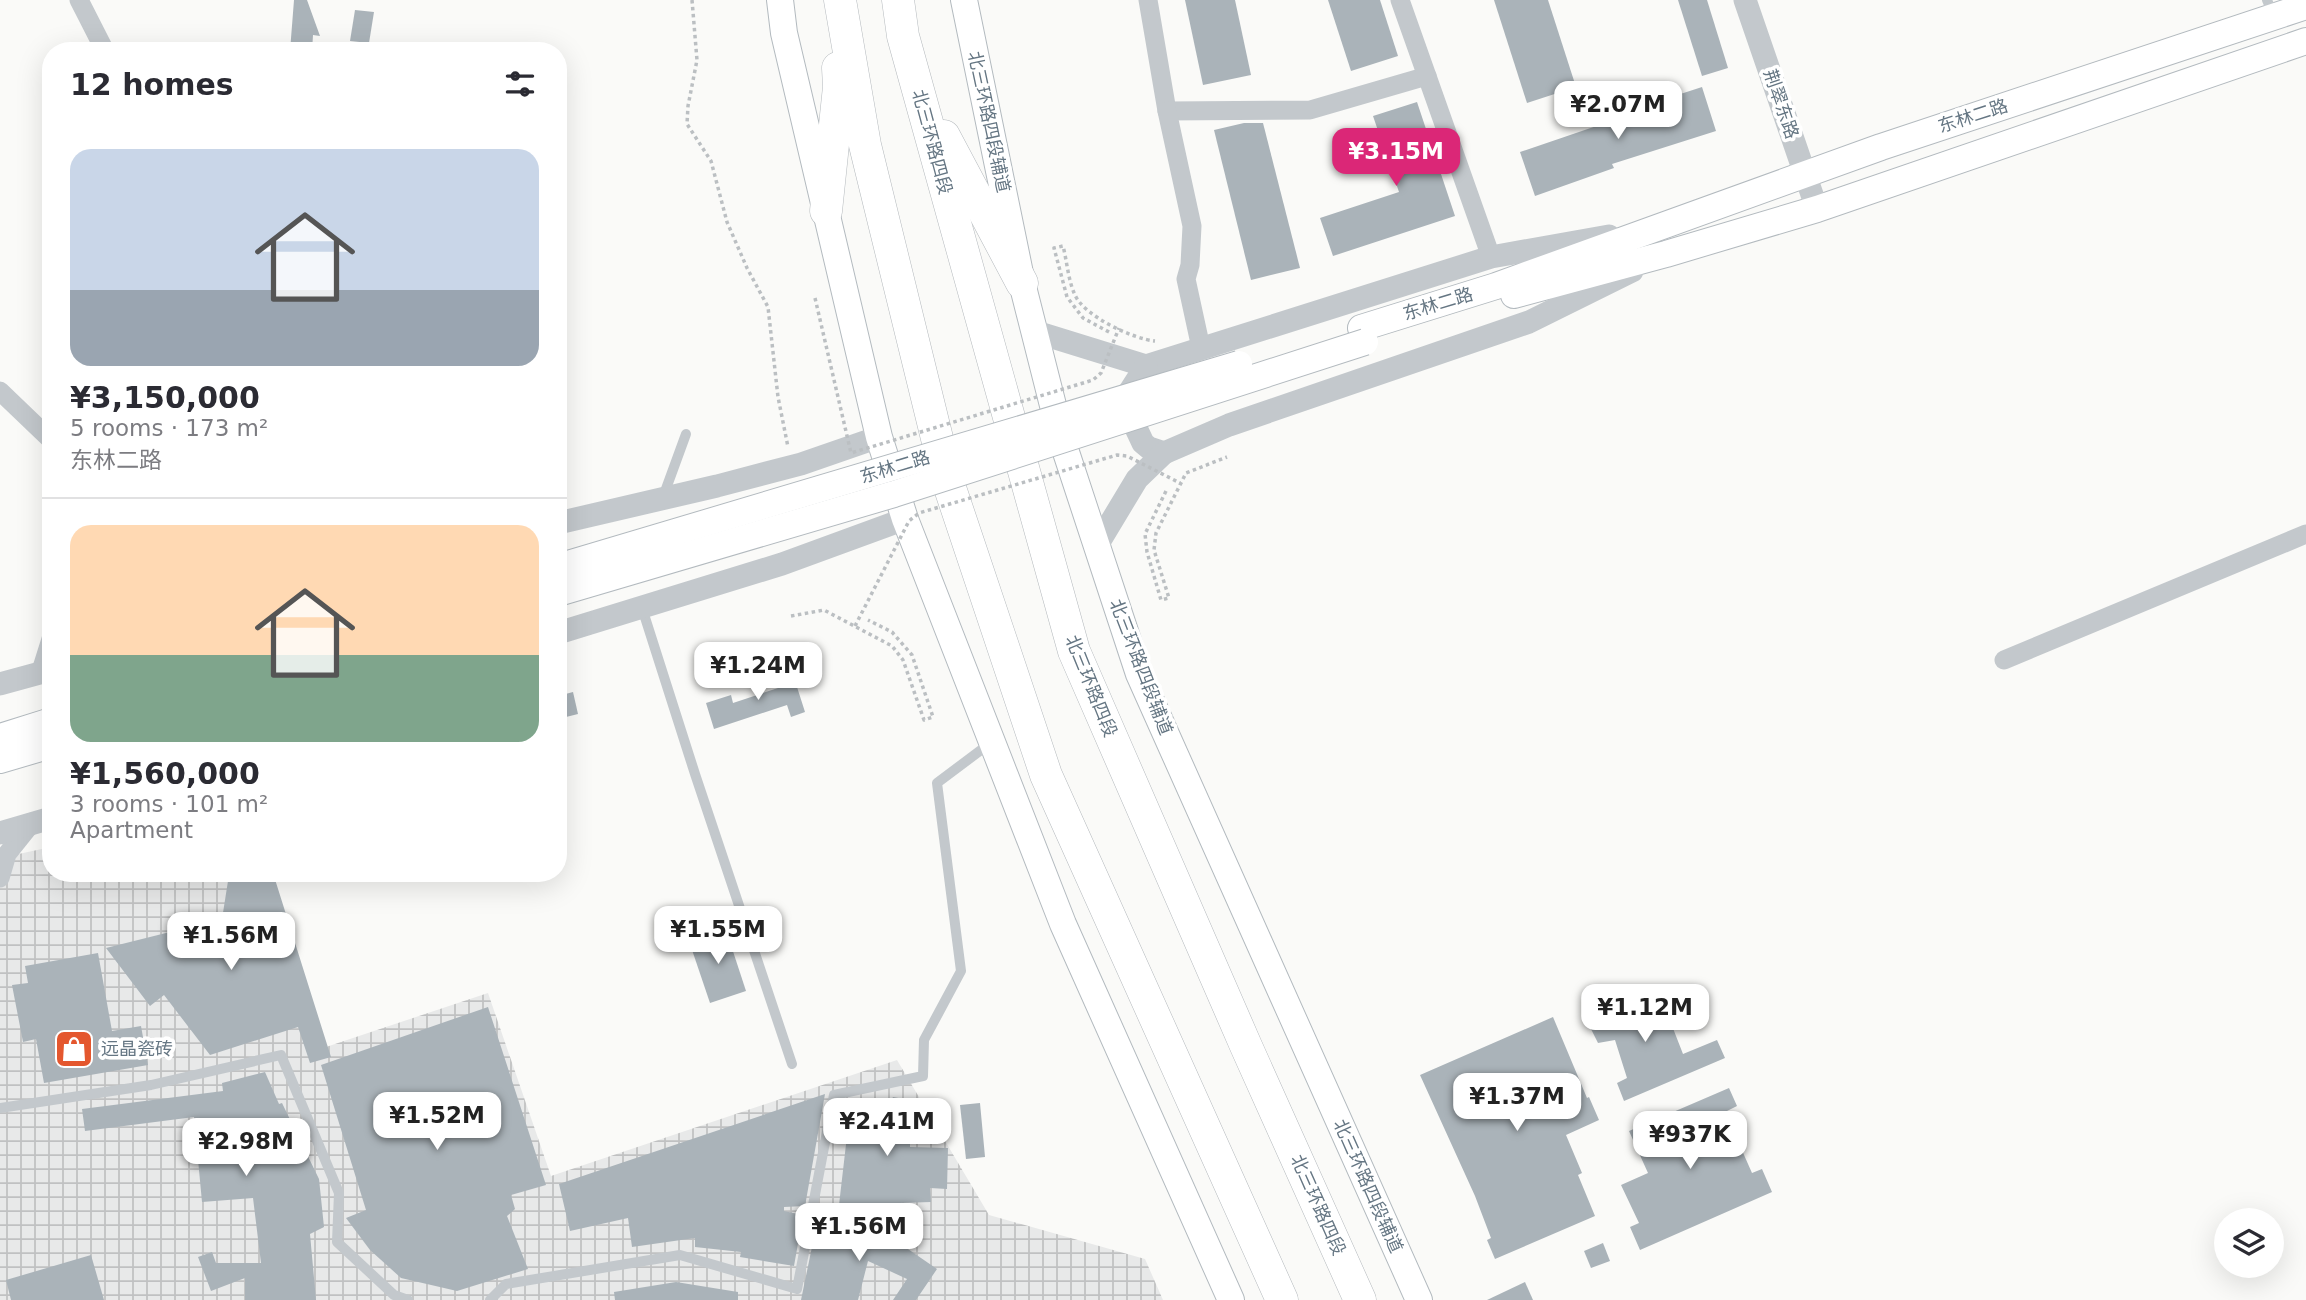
<!DOCTYPE html>
<meta charset="utf-8">
<style>
:root{--surface:#fff;--page:#f2f2f3;--text:#2b2b33;--muted:#7c7c81;--line:#e1e1e2;--accent:#db2777}
body{margin:0;font-family:"DejaVu Sans","Noto Sans SC",sans-serif;background:var(--page);color:var(--text);height:100vh;display:flex;flex-direction:column;font-size:26px;white-space:nowrap}
*{box-sizing:border-box;margin:0}
p{font-size:23px;color:var(--muted)}
.icon{flex:none;width:38px;height:38px;fill:none;stroke:currentColor;stroke-width:2;stroke-linecap:round;stroke-linejoin:round}
.map{position:relative;flex:1;overflow:hidden}
.details{position:absolute;left:42px;top:42px;width:525px;height:840px;display:flex;flex-direction:column;background:var(--surface);border-radius:28px;box-shadow:0 7px 28px #0002}
.details>*{flex:none}
.tools{position:absolute;left:2214px;top:1208px;display:grid;gap:14px}
.tools a{display:grid;place-items:center;width:70px;height:70px;border-radius:50%;background:var(--surface);box-shadow:0 7px 28px #0002;font-size:35px}
.price{position:absolute;translate:-50% -60px;padding:0 16px;border-radius:14px;background:#fff;color:#222;font-size:23px;line-height:46px;filter:drop-shadow(0 2px 4px #0008)}
.price::after{content:'';position:absolute;left:50%;top:42px;width:21px;height:16px;margin-left:-10px;background:inherit;clip-path:polygon(0 0,100% 0,50% 100%)}
.price.current{background:var(--accent);color:#fff}
ul{padding:0;list-style:none}
li{display:grid;align-content:center;gap:14px;height:371px;padding:0 28px}
li+li{border-top:2px solid var(--line)}
li span{display:grid;place-items:center;height:217px;border-radius:21px;color:#555}
li>.icon{margin-inline-start:auto}
span .icon{width:126px;height:126px;fill:#fffc;stroke-width:1}
li b{font-size:30px}
h2{display:flex;justify-content:space-between;align-items:center;height:84px;padding:0 28px;font-size:30px}
.map>svg:first-child{display:block}
</style>
<div class="map">
<svg width="2306" height="1300" viewBox="0 0 2306 1300">
<defs>
<pattern id="industrial-grid" width="8" height="8" patternUnits="userSpaceOnUse" patternTransform="scale(1.75)"><rect width="8" height="8" fill="#e8e9e9"/><path d="M0 4h8M4 0v8" fill="none" stroke="#c0c1c2"/></pattern>
</defs>
<rect width="100%" height="100%" fill="#fafaf8"/>
<path fill="url(#industrial-grid)" d="M51,847V873H257L317,1050L488,993L551,1176L897,1060L989,1215L1145,1259L1163,1300H0V858Z"/>
<g fill="#aab3b9">
<path d="M294,0H307L320,36L313,35L312,51H290Z"/>
<path d="M1185,0H1235L1251,75L1203,85Z"/>
<path d="M1328,0H1380L1398,56L1351,71Z"/>
<path d="M1494,0H1548L1576,87L1527,103Z"/>
<path d="M1678,0H1707L1728,68L1702,76Z"/>
<path d="M355,10L374,12L369,43L350,41Z"/>
<path d="M1702,87L1716,131L1612,164L1614,168L1535,196L1520,152L1617,119L1616,115Z"/>
<path d="M1417,102L1455,216L1333,256L1320,218L1399,192L1373,116Z"/>
<path d="M1244,123H1263L1300,268L1251,280L1214,130Z"/>
<path d="M790,665L805,712L791,717L787,705L714,729L706,703L731,695L733,703L781,687L776,670Z"/>
<path d="M573,692L578,714L558,719V696Z"/>
<path d="M254,873H273L331,1057L310,1063L298,1027L210,1055L164,995L150,1006L106,948L222,919L228,881Z"/>
<path d="M726,930L746,991L710,1003L689,941Z"/>
<path d="M98,953L112,1031L141,1026L148,1065L44,1083L36,1039L23,1042L12,985L28,983L25,966Z"/>
<path d="M1591,986H1611V1014L1662,1000L1683,1054L1717,1040L1725,1058L1624,1101L1617,1083L1627,1078L1615,1040L1598,1043L1587,1021Z"/>
<path d="M488,1007L546,1185L511,1195L515,1209L507,1216L528,1269L457,1291L401,1278L370,1250L346,1218L366,1210L321,1065Z"/>
<path d="M1553,1017L1587,1098L1589,1097L1599,1120L1566,1135L1582,1173L1578,1175L1595,1216L1495,1259L1487,1240L1491,1238L1475,1196L1420,1075Z"/>
<path d="M265,1072L279,1104L282,1103L319,1179L324,1227L310,1234L316,1300H245V1278L211,1291L198,1257L212,1252L216,1263H261L253,1198L202,1202L194,1117L85,1131L82,1109L223,1091L222,1083Z"/>
<path d="M1729,1088L1737,1106L1725,1112L1752,1173L1762,1169L1772,1192L1640,1250L1630,1227L1639,1223L1621,1185L1648,1173L1629,1131Z"/>
<path d="M825,1094L805,1206L784,1207V1211L803,1215L794,1266L740,1257L741,1252L695,1247V1238L632,1247L628,1218L570,1231L559,1184Z"/>
<path d="M893,1097L909,1100L901,1142L910,1144V1147L948,1148L947,1189L930,1188L931,1202L839,1205L848,1127L844,1126L845,1103L892,1099Z"/>
<path d="M980,1103L985,1157L966,1159L960,1105Z"/>
<path d="M818,1218L882,1232L881,1237L905,1247L937,1269L916,1300H893L907,1279L868,1261L858,1300H801Z"/>
<path d="M1603,1243L1610,1261L1591,1268L1584,1251Z"/>
<path d="M91,1255L104,1300H11L6,1280Z"/>
<path d="M676,1282L738,1292V1300H615L614,1292Z"/>
<path d="M1525,1282L1533,1300H1487Z"/>
</g>
<g fill="none" stroke-linecap="round" stroke-linejoin="round">
<defs>
<g id="secondary">
<path d="M780,0L784,33L879,437L905,519L1063,924L1231,1300"/>
<path d="M964,0L1022,283L1061,437L1139,674L1419,1300"/>
<path d="M1514,295L1666,254L1817,209L2306,41"/>
<path d="M1361,328L1496,286L1881,147L2306,6"/>
<path d="M0,737L51,721"/>
<path d="M0,760L51,745"/>
</g>
<g id="trunk">
<path d="M840,0L865,145L947,479L1046,775L1282,1300"/>
<path d="M898,0L903,36L1074,651L1246,1046L1360,1300"/>
<path d="M944,136L1022,283"/>
<path d="M826,211L839,87L838,68"/>
</g>
</defs>
<use href="#secondary" stroke="#b3babf" stroke-width="28"/>
<use href="#trunk" stroke="#b4b9bd" stroke-width="33"/>
<g stroke="#bbbfc2" stroke-width="3.5" stroke-dasharray="3.5 3.5" stroke-linecap="butt">
<path d="M692,0L697,60L688,106L687,124L711,161L727,222L747,268L768,307L778,397L788,447"/>
<path d="M1109,332L1083,318L1067,297L1054,248L1063,246C1067,261 1068,280 1075,295C1084,316 1133,339 1155,341"/>
<path d="M1166,491L1145,534L1147,552L1161,600L1169,598L1154,550L1156,533L1186,473L1227,457"/>
<path d="M791,616L824,610L892,646L903,660L924,720L933,717L912,655L892,632L868,620"/>
</g>
<g stroke="#c3c8cc" stroke-width="10">
<path d="M2267,0L2274,16"/>
<path d="M663,497L686,434"/>
<path d="M642,608L695,774L792,1064"/>
<path d="M0,1108L151,1085L281,1055L339,1193L337,1242L394,1295L408,1300"/>
<path d="M490,1300L506,1284L680,1255L797,1289L834,1095L923,1076L924,1040L961,971L937,783L989,744"/>
</g>
<g stroke="#c3c8cc" stroke-width="19">
<path d="M79,0L105,51"/>
<path d="M1148,0L1167,111L1310,110L1427,76"/>
<path d="M1400,0L1491,257"/>
<path d="M1167,111L1192,226L1190,265L1186,279L1201,348"/>
<path d="M0,391L51,440"/>
<path d="M2004,660L2306,534"/>
<path d="M40,674L51,639"/>
<path d="M0,878L7,854L31,824"/>
</g>
<g stroke="#c3c8cc" stroke-width="23">
<path d="M1745,0L1817,209"/>
<path d="M1036,332L1146,366L1491,257L1609,236"/>
<path d="M1146,366L1128,394V411L1143,443L1149,448L1164,453"/>
<path d="M558,523L717,486L801,464L879,437"/>
<path d="M1096,547L1137,479L1164,453L1229,425L1529,322L1632,271"/>
<path d="M558,633L782,564L905,519"/>
<path d="M0,684L51,670"/>
<path d="M0,833L51,818"/>
</g>
<use href="#secondary" stroke="#fff" stroke-width="26"/>
<use href="#trunk" stroke="#fff" stroke-width="32"/>
<defs>
<g id="secondary-bridge">
<path d="M558,567L1239,364"/>
<path d="M558,593L894,494L1365,342"/>
</g>
</defs>
<use href="#secondary-bridge" stroke="#b3babf" stroke-width="28" stroke-linecap="butt"/>
<g stroke="#bbbfc2" stroke-width="3.5" stroke-dasharray="3.5 3.5" stroke-linecap="butt">
<path d="M815,298L851,453L1093,380L1101,373L1119,328"/>
<path d="M855,626L909,521L919,513L1117,455L1127,456L1180,483"/>
</g>
<use href="#secondary-bridge" stroke="#fff" stroke-width="26"/>
</g>
<defs>
<symbol id="shop-square" viewBox="-11 -11 22 22"><rect x="-9" y="-9" width="18" height="18" rx="4" fill="#e4572e" stroke="#fff"/><path d="M-5-2.5h2.3a2.7 3.5 0 0 1 5.4 0H5L5.5 6h-11ZM-1.5-2.5h3a1.5 2.3 0 0 0-3 0Z" fill="#fff"/></symbol>
</defs>
<g fill-rule="evenodd">
<use href="#shop-square" x="52" y="1027" width="44" height="44"/>
</g>
<g text-anchor="middle" stroke-width="7" stroke-linejoin="round" paint-order="stroke">
<g font-size="18" fill="#657683" stroke="#fff">
<text transform="translate(1781 104) rotate(71)" y="6">荆翠东路</text>
<text transform="translate(1973 116) rotate(-18)" y="6">东林二路</text>
<text transform="translate(989 122) rotate(78)" y="6">北三环路四段辅道</text>
<text transform="translate(932 142) rotate(75)" y="6">北三环路四段</text>
<text transform="translate(1438 304) rotate(-17)" y="6">东林二路</text>
<text transform="translate(895 467) rotate(-17)" y="6">东林二路</text>
<text transform="translate(1141 667) rotate(69)" y="6">北三环路四段辅道</text>
<text transform="translate(1091 686) rotate(68)" y="6">北三环路四段</text>
<text transform="translate(1368 1186) rotate(66)" y="6">北三环路四段辅道</text>
<text transform="translate(1318 1205) rotate(66)" y="6">北三环路四段</text>
</g>
<g font-size="18" fill="#657683" stroke="#fff" text-anchor="start">
<text x="101" y="1055">远晶瓷砖</text>
</g>
</g>
</svg>
<div class="tools">
<a><svg class="icon" aria-label="layers" viewBox="0 0 24 24"><path d="M12 4l9 5-9 5-9-5zM3 14l9 5 9-5"/></svg></a>
</div>
<b class="price" style="left:1618px;top:141px">¥2.07M</b>
<b class="price current" style="left:1396px;top:188px">¥3.15M</b>
<b class="price" style="left:758px;top:702px">¥1.24M</b>
<b class="price" style="left:718px;top:966px">¥1.55M</b>
<b class="price" style="left:231px;top:972px">¥1.56M</b>
<b class="price" style="left:1645px;top:1044px">¥1.12M</b>
<b class="price" style="left:1517px;top:1133px">¥1.37M</b>
<b class="price" style="left:437px;top:1152px">¥1.52M</b>
<b class="price" style="left:887px;top:1158px">¥2.41M</b>
<b class="price" style="left:1690px;top:1171px">¥937K</b>
<b class="price" style="left:246px;top:1178px">¥2.98M</b>
<b class="price" style="left:859px;top:1263px">¥1.56M</b>
<section class="details">
<h2>12 homes<svg class="icon" aria-label="filters" viewBox="0 0 24 24"><path d="M4 7h16M4 17h16"/><circle cx="9" cy="7" r="2"/><circle cx="15" cy="17" r="2"/></svg></h2>
<ul>
<li><span style="background:linear-gradient(#c9d6e8 65%,#9aa5b1 0)"><svg class="icon" aria-label="home" viewBox="0 0 24 24"><path d="M3 11l9-7 9 7M6 9v11h12V9"/></svg></span><div><b>¥3,150,000</b><p>5 rooms · 173 m²</p><p>东林二路</p></div></li>
<li><span style="background:linear-gradient(#ffd9b3 60%,#7fa58c 0)"><svg class="icon" aria-label="home" viewBox="0 0 24 24"><path d="M3 11l9-7 9 7M6 9v11h12V9"/></svg></span><div><b>¥1,560,000</b><p>3 rooms · 101 m²</p><p>Apartment</p></div></li>
</ul>
</section>
</div>
